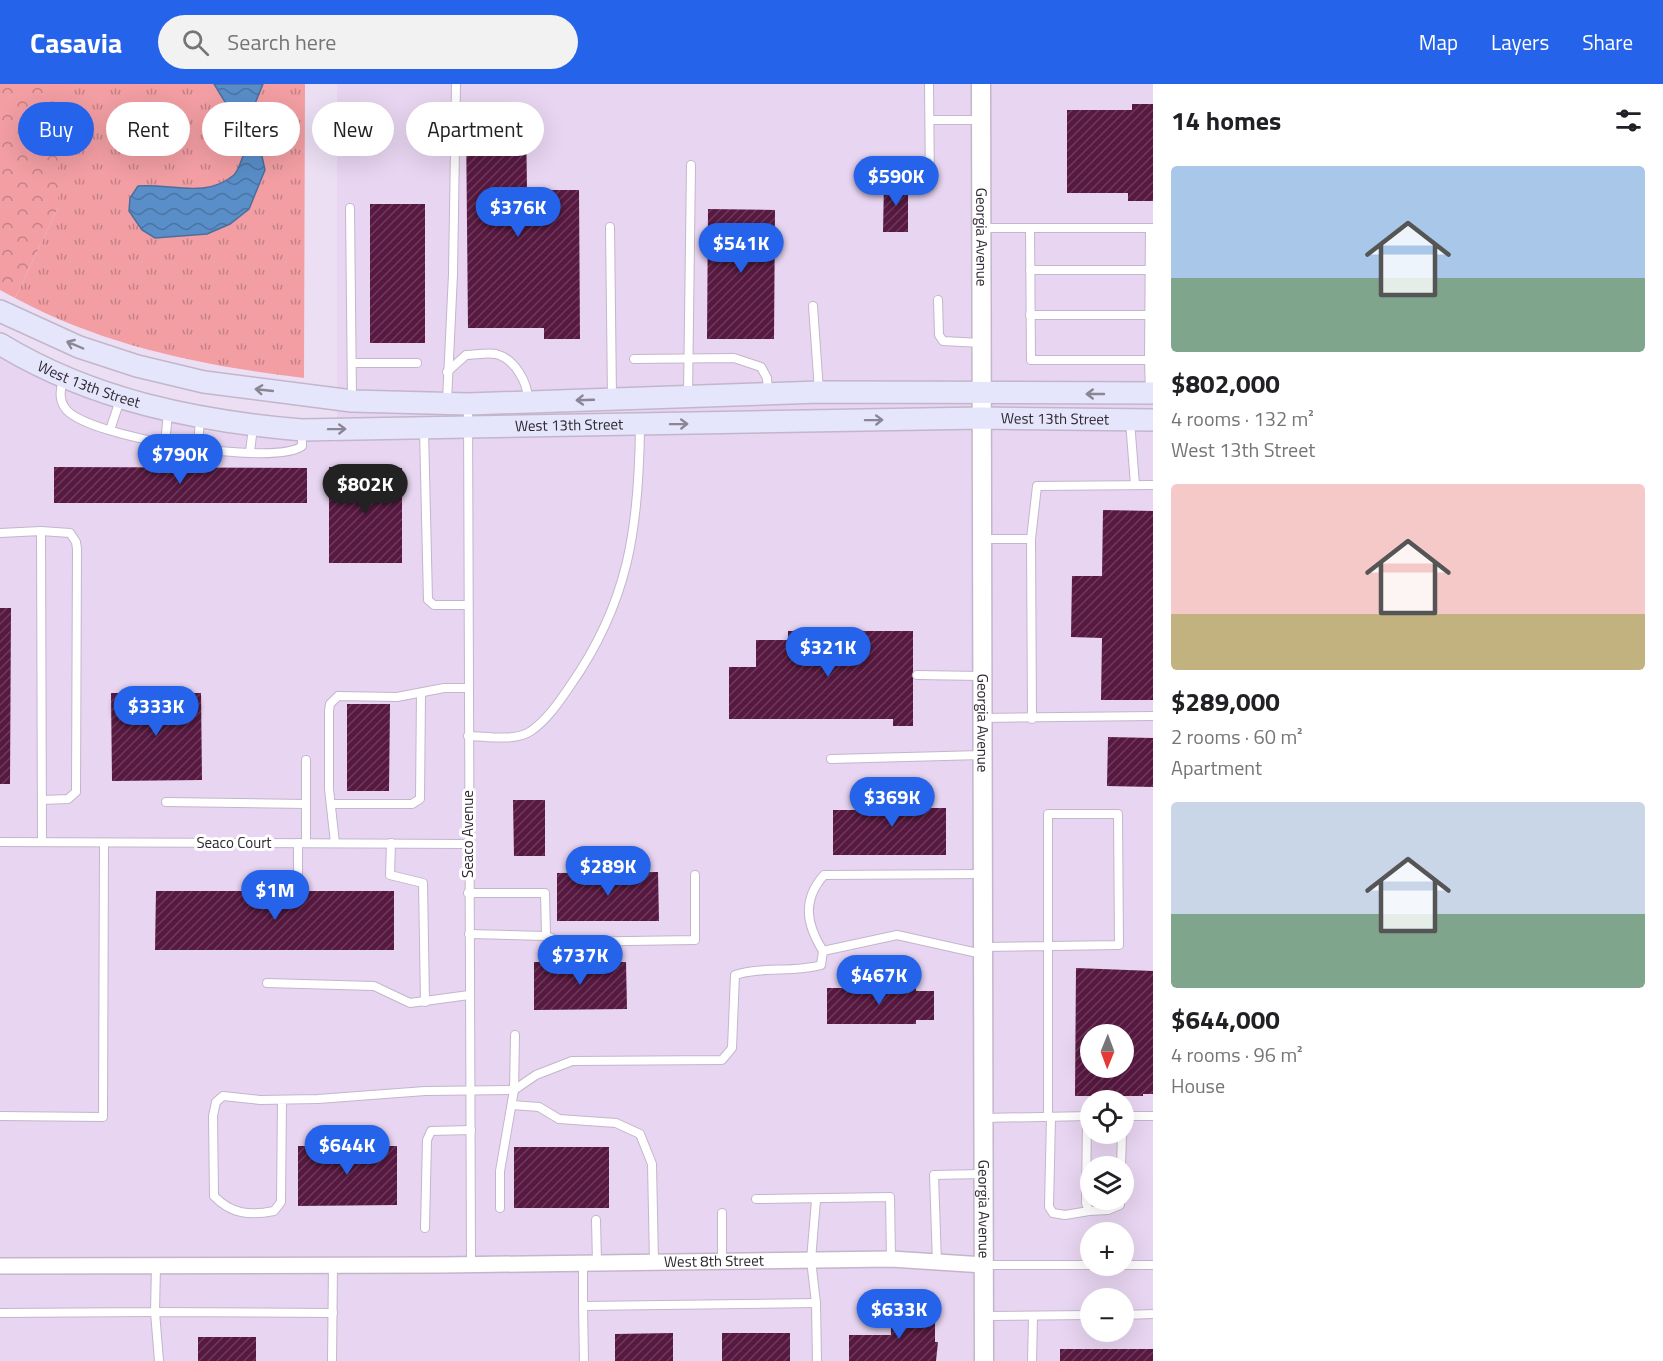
<!DOCTYPE html>
<meta charset="utf-8">
<style>
:root{--surface:#fff;--page:#f2f2f2;--text:#202124;--muted:#757577;--accent:#2563eb}
body{margin:0;font-family:"Titillium Web",sans-serif;background:var(--page);color:var(--text);height:100vh;display:flex;flex-direction:column;font-size:22px;white-space:nowrap}
*{box-sizing:border-box;margin:0}
p{font-size:20px;color:var(--muted)}
.icon{flex:none;width:33px;height:33px;fill:none;stroke:currentColor;stroke-width:2;stroke-linecap:round;stroke-linejoin:round}
.map{position:relative;flex:1;overflow:hidden}
.drawer{display:flex;flex-direction:column;background:var(--surface);width:510px}
.drawer>*{flex:none}
.top-card{position:absolute;left:18px;top:18px;width:570px;height:54px;display:flex;gap:12px}
.needle{width:39px;rotate:181deg}
.fabs{position:absolute;left:1080px;top:940px;display:grid;gap:12px}
.fabs a{display:grid;place-items:center;width:54px;height:54px;border-radius:50%;background:var(--surface);box-shadow:0 6px 24px #0002;font-size:30px}
.price{position:absolute;translate:-50% -51px;padding:0 14px;border-radius:21px;background:var(--accent);color:#fff;font-size:20px;line-height:39px;filter:drop-shadow(0 2px 3px #0008)}
.price::after{content:'';position:absolute;left:50%;top:36px;width:18px;height:14px;margin-left:-9px;background:inherit;clip-path:polygon(0 0,100% 0,50% 100%)}
.price.current{background:#222;color:#fff}
ul{padding:0;list-style:none}
li{display:grid;align-content:center;gap:12px;height:318px;padding:0 18px}
li span{display:grid;place-items:center;height:186px;border-radius:6px;color:#555}
li>.icon{margin-inline-start:auto}
span .icon{width:108px;height:108px;fill:#fffc;stroke-width:1}
li b{font-size:26px}
h2{display:flex;justify-content:space-between;align-items:center;height:72px;padding:0 18px;font-size:26px}
.pill{padding:0 21px;border-radius:27px;background:var(--surface);box-shadow:0 6px 24px #0002;font-size:21px;line-height:54px}
.pill.current{background:var(--accent);color:#fff}
header{display:flex;align-items:center;gap:36px;box-sizing:border-box;height:84px;padding:0 30px;background:var(--accent);color:#fff}
header strong{font-size:28px}
nav{display:flex;gap:33px;margin-inline-start:auto;font-size:21px}
.search{width:420px;height:54px;background:var(--page);display:flex;align-items:center;gap:15px;box-sizing:border-box;padding:0 21px;border-radius:33px;color:var(--muted);font-size:22px}
main{display:flex;flex:1;min-height:0}
.map>svg:first-child{display:block}
</style>
<header>
<strong>Casavia</strong>
<div class="search"><svg class="icon" aria-label="search" viewBox="0 0 24 24"><circle cx="10" cy="10" r="6"/><path d="M15 15l6 6"/></svg>Search here</div>
<nav><a>Map</a><a>Layers</a><a>Share</a></nav>
</header>
<main>
<div class="map">
<svg width="1153" height="1277" viewBox="0 0 1153 1277">
<defs>
<pattern id="grass-tufts" width="24" height="20" patternUnits="userSpaceOnUse" patternTransform="scale(1.5)"><rect width="24" height="20" fill="#f29ea3"/><path d="M3 7l-1-3M5 7V3M7 7l1-3M15 17l-1-3M17 17v-4M19 17l1-3" fill="none" stroke="#c48185"/></pattern>
<pattern id="park-crowns" width="20" height="18" patternUnits="userSpaceOnUse" patternTransform="scale(1.5)"><rect width="20" height="18" fill="#f29ea3"/><path d="M2 6a3 3 0 1 1 6 0M12 15a3 3 0 1 1 6 0" fill="none" stroke="#c48185"/></pattern>
<pattern id="water-waves" width="16" height="10" patternUnits="userSpaceOnUse" patternTransform="scale(1.5)"><rect width="16" height="10" fill="#598ec8"/><path d="M0 5q4-4 8 0t8 0" fill="none" stroke="#4a74a3"/></pattern>
<pattern id="building-hatch" width="6" height="6" patternUnits="userSpaceOnUse" patternTransform="scale(1.5)"><rect width="6" height="6" fill="#581941"/><path d="M-1 1l2-2M0 6l6-6M5 7l2-2" fill="none" stroke="#6d3a5b"/></pattern>
</defs>
<rect width="100%" height="100%" fill="#ecdff4"/>
<path fill="#e8d5f1" fill-rule="evenodd" d="M337,0H1153V1277H0V274L51,299L127,327L206,347L337,359ZM1090,951H1124V984H1090ZM1090,1017H1124V1050H1090ZM1090,1083H1124V1116H1090ZM1090,1149H1124V1182H1090ZM1090,1215H1124V1248H1090Z"/>
<path fill="url(#grass-tufts)" d="M58,0H305L304,294C204,282 104,262 15,214L58,124Z"/>
<path fill="url(#park-crowns)" d="M0,0H58V124L15,214L0,206Z"/>
<path fill="url(#water-waves)" stroke="#4c6f9a" stroke-width="1.5" d="M214,0H263L252,27L265,86L249,125L230,140L207,150L155,154L142,146L129,127L130,114L138,102C170,99 206,115 234,91C239,86 241,76 244,70L230,26Z"/>
<g fill="url(#building-hatch)" fill-rule="evenodd">
<path d="M1132,20H1153V117H1128V109H1067V26H1132Z"/>
<path d="M466,35H526L527,106H579L580,255H544V244H468Z"/>
<path d="M884,98H908V148H883Z"/>
<rect x="370" y="120" width="55" height="139"/>
<path d="M708,125L775,126L774,255H707Z"/>
<path d="M54,383L307,384V419H54Z"/>
<path d="M329,383L402,384V479H329Z"/>
<path d="M1103,426L1153,427V616H1101L1102,554L1071,553L1072,492H1102Z"/>
<path d="M0,524H11L10,700H0Z"/>
<path d="M788,547H913V642H893V635H729V583H756V556H788Z"/>
<path d="M111,609H201L202,696L112,697Z"/>
<path d="M347,620H390L389,707H347Z"/>
<path d="M1108,653L1153,654V703L1107,702Z"/>
<path d="M897,705H926V724H946V771H833V726H867V719H897Z"/>
<path d="M513,716H545V772H514Z"/>
<path d="M658,788L659,837H557V789Z"/>
<path d="M156,807H292L297,811L304,807H394V866H155Z"/>
<path d="M534,878H626L627,925L534,926Z"/>
<path d="M1076,884L1153,887V1010H1143V1012H1075ZM1090,951H1124V984H1090Z"/>
<path d="M827,904H916V907H934V936H916V940H827Z"/>
<path d="M298,1062H397V1121L298,1122Z"/>
<rect x="514" y="1063" width="95" height="61"/>
<path d="M935,1227V1258H938L936,1277H849V1251H891V1228Z"/>
<path d="M673,1249V1277H615V1250Z"/>
<rect x="722" y="1249" width="68" height="28"/>
<rect x="198" y="1253" width="58" height="24"/>
<rect x="1060" y="1265" width="93" height="12"/>
</g>
<g fill="none" stroke-linecap="round" stroke-linejoin="round">
<defs>
<g id="service">
<path d="M929,0L930,102"/>
<path d="M930,36H981"/>
<path d="M350,124L352,315"/>
<path d="M610,143L612,313"/>
<path d="M982,144H1030L1031,276H1149L1150,308"/>
<path d="M1030,144H1153"/>
<path d="M1150,144L1149,276H1152"/>
<path d="M1030,186H1150"/>
<path d="M938,216L939,251L943,257L981,259"/>
<path d="M813,222L819,307"/>
<path d="M1030,231H1149"/>
<path d="M634,275L734,274L761,283L767,294L768,308"/>
<path d="M352,279H417"/>
<path d="M447,288L466,271C475,271 487,268 496,270C515,275 528,299 528,316"/>
<path d="M63,294C61,305 58,314 65,324C85,354 276,383 302,362V348"/>
<path d="M688,311L691,81"/>
<path d="M447,317L453,190L456,0"/>
<path d="M468,321L471,1180"/>
<path d="M1130,337L1135,401"/>
<path d="M110,346L120,316"/>
<path d="M424,346L428,516L434,521H468"/>
<path d="M165,360L168,329"/>
<path d="M198,363L200,335"/>
<path d="M250,368L253,343"/>
<path d="M41,447L70,449L76,458L77,465L76,708L68,715L42,716"/>
<path d="M0,449L41,447L42,758"/>
<path d="M982,455H1031L1032,635"/>
<path d="M1031,455L1037,402L1153,401"/>
<path d="M917,591L981,592"/>
<path d="M984,634L1153,632"/>
<path d="M468,652C486,652 515,658 531,647C547,636 559,618 570,602C629,518 639,443 640,342"/>
<path d="M831,675L982,671"/>
<path d="M306,676V759"/>
<path d="M166,718L306,720"/>
<path d="M331,720H412L420,715L421,609"/>
<path d="M0,758L468,760"/>
<path d="M335,759L329,705V627L330,620L338,612L397,613L444,604H468"/>
<path d="M391,759L390,791L423,799L425,918"/>
<path d="M298,805V759"/>
<path d="M468,809H545L546,852"/>
<path d="M469,850L546,852L562,858L695,856V791"/>
<path d="M983,863L1119,861L1118,730H1048V1033"/>
<path d="M823,867C806,840 802,816 824,791L983,790"/>
<path d="M267,899L374,902L410,919L469,911"/>
<path d="M282,1016L281,1118L274,1127C250,1132 231,1130 214,1112L213,1032L216,1018L223,1012L260,1016L318,1015L425,1007L514,1006L536,991L572,977L722,976L732,964L735,891C763,882 793,889 821,881L823,867L897,851L982,870"/>
<path d="M512,1021L539,1023L559,1035L616,1039L640,1050L652,1080L654,1178"/>
<path d="M0,1032L103,1033L104,759"/>
<path d="M1087,1032L1086,1119L1089,1127L1108,1126L1120,1121V1116"/>
<path d="M1124,1032H1153"/>
<path d="M1051,1033L1049,1123L1053,1129L1065,1131L1089,1127"/>
<path d="M983,1034L1090,1032"/>
<path d="M1121,1083L1122,1050"/>
<path d="M756,1115L890,1113L891,1175"/>
<path d="M816,1116L811,1176L816,1219L817,1277"/>
<path d="M500,1124V1087L514,1006L515,951"/>
<path d="M722,1129V1177"/>
<path d="M596,1136L597,1179"/>
<path d="M425,1144L427,1056L431,1047L471,1046"/>
<path d="M583,1179V1222L816,1219"/>
<path d="M937,1179L934,1091L982,1090"/>
<path d="M984,1181H1090"/>
<path d="M1124,1181H1153"/>
<path d="M583,1222L584,1277"/>
<path d="M0,1229L155,1228L156,1182"/>
<path d="M1124,1231L1153,1230"/>
<path d="M984,1232L1090,1231"/>
<path d="M159,1277L155,1228L333,1229"/>
<path d="M332,1277L333,1181"/>
<path d="M1032,1277L1033,1232"/>
</g>
<g id="minor">
<path id="s1" d="M0,1182L443,1181L891,1175L984,1181"/>
</g>
<g id="tertiary">
<path id="s2" d="M981,0L984,1277"/>
</g>
<g id="secondary">
<path d="M0,227L79,263L137,282L204,298L352,317L468,320L819,308L1153,309"/>
<path id="s3" d="M0,260C92,316 196,337 302,346L981,334L1153,336"/>
</g>
</defs>
<use href="#service" stroke="#c3b6ca" stroke-width="10"/>
<use href="#minor" stroke="#c3b6ca" stroke-width="18"/>
<use href="#tertiary" stroke="#c3b6ca" stroke-width="21"/>
<use href="#secondary" stroke="#c3b6ca" stroke-width="24"/>
<use href="#service" stroke="#fff" stroke-width="8"/>
<use href="#minor" stroke="#fff" stroke-width="15"/>
<use href="#tertiary" stroke="#fff" stroke-width="18"/>
<use href="#secondary" stroke="#e5e5fb" stroke-width="21"/>
</g>
<defs><path id="oneway-shaft" d="M-6 0H5M1.5-3L5.5 0L1.5 3" fill="none" stroke-width="1.6" stroke-linecap="round" stroke-linejoin="round" transform="scale(1.5)"/></defs>
<g stroke="#8a8696">
<use href="#oneway-shaft" transform="translate(75 261) rotate(-157)"/>
<use href="#oneway-shaft" transform="translate(264 306) rotate(-174)"/>
<use href="#oneway-shaft" transform="translate(1095 310) rotate(180)"/>
<use href="#oneway-shaft" transform="translate(585 316) rotate(178)"/>
<use href="#oneway-shaft" transform="translate(874 336) rotate(-1)"/>
<use href="#oneway-shaft" transform="translate(679 340) rotate(-1)"/>
<use href="#oneway-shaft" transform="translate(337 345) rotate(-1)"/>
</g>
<g text-anchor="middle" stroke-width="6" stroke-linejoin="round" paint-order="stroke">
<g font-size="15" fill="#2e2830" stroke="#fff">
<text dy="5" stroke="none"><textPath href="#s2" startOffset="153">Georgia Avenue</textPath></text>
<text dy="5" stroke="none"><textPath href="#s3" startOffset="98">West 13th Street</textPath></text>
<text dy="5" stroke="none"><textPath href="#s3" startOffset="1070">West 13th Street</textPath></text>
<text dy="5" stroke="none"><textPath href="#s3" startOffset="584">West 13th Street</textPath></text>
<text dy="5" stroke="none"><textPath href="#s2" startOffset="639">Georgia Avenue</textPath></text>
<text transform="translate(468 750) rotate(-90)" y="5">Seaco Avenue</text>
<text x="234" y="764">Seaco Court</text>
<text dy="5" stroke="none"><textPath href="#s2" startOffset="1125">Georgia Avenue</textPath></text>
<text dy="5" stroke="none"><textPath href="#s1" startOffset="714">West 8th Street</textPath></text>
</g>
</g>
</svg>
<div class="fabs">
<a><svg class="needle" viewBox="-14 -14 28 28"><path d="M0-13l5 13h-10z" fill="#e53935"/><path d="M0 13l5-13h-10z" fill="#757577"/></svg></a>
<a><svg class="icon" aria-label="locate" viewBox="0 0 24 24"><circle cx="12" cy="12" r="6"/><path d="M12 2v4M12 18v4M2 12h4M18 12h4"/></svg></a>
<a><svg class="icon" aria-label="layers" viewBox="0 0 24 24"><path d="M12 4l9 5-9 5-9-5zM3 14l9 5 9-5"/></svg></a>
<a>+</a>
<a>−</a>
</div>
<b class="price" style="left:896px;top:123px">$590K</b>
<b class="price" style="left:518px;top:154px">$376K</b>
<b class="price" style="left:741px;top:190px">$541K</b>
<b class="price" style="left:180px;top:401px">$790K</b>
<b class="price current" style="left:365px;top:431px">$802K</b>
<b class="price" style="left:828px;top:594px">$321K</b>
<b class="price" style="left:156px;top:653px">$333K</b>
<b class="price" style="left:892px;top:744px">$369K</b>
<b class="price" style="left:608px;top:813px">$289K</b>
<b class="price" style="left:275px;top:837px">$1M</b>
<b class="price" style="left:580px;top:902px">$737K</b>
<b class="price" style="left:879px;top:922px">$467K</b>
<b class="price" style="left:347px;top:1092px">$644K</b>
<b class="price" style="left:899px;top:1256px">$633K</b>
<div class="top-card">
<a class="pill current">Buy</a>
<a class="pill">Rent</a>
<a class="pill">Filters</a>
<a class="pill">New</a>
<a class="pill">Apartment</a>
</div>
</div>
<section class="drawer">
<h2>14 homes<svg class="icon" aria-label="filters" viewBox="0 0 24 24"><path d="M4 7h16M4 17h16"/><circle cx="9" cy="7" r="2"/><circle cx="15" cy="17" r="2"/></svg></h2>
<ul>
<li><span style="background:linear-gradient(#a9c7e8 60%,#7fa58c 0)"><svg class="icon" aria-label="home" viewBox="0 0 24 24"><path d="M3 11l9-7 9 7M6 9v11h12V9"/></svg></span><div><b>$802,000</b><p>4 rooms · 132 m²</p><p>West 13th Street</p></div></li>
<li><span style="background:linear-gradient(#f6c9c9 70%,#c2b280 0)"><svg class="icon" aria-label="home" viewBox="0 0 24 24"><path d="M3 11l9-7 9 7M6 9v11h12V9"/></svg></span><div><b>$289,000</b><p>2 rooms · 60 m²</p><p>Apartment</p></div></li>
<li><span style="background:linear-gradient(#c9d6e8 60%,#7fa58c 0)"><svg class="icon" aria-label="home" viewBox="0 0 24 24"><path d="M3 11l9-7 9 7M6 9v11h12V9"/></svg></span><div><b>$644,000</b><p>4 rooms · 96 m²</p><p>House</p></div></li>
</ul>
</section>
</main>
